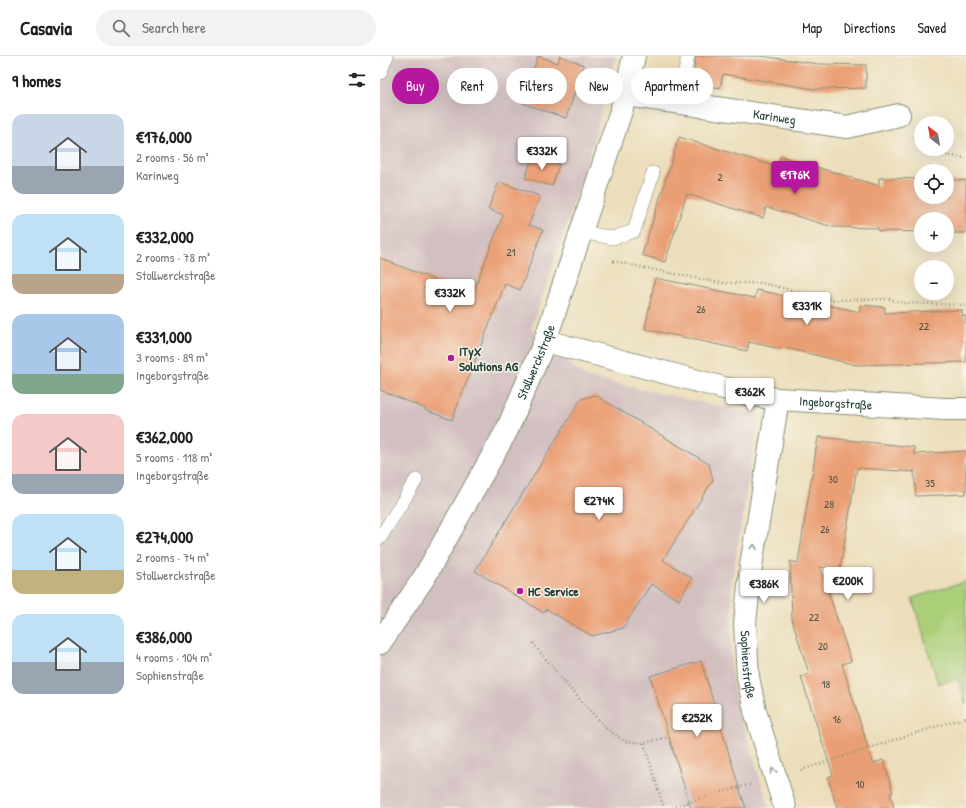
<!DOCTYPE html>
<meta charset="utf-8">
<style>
:root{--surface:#fff;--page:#f2f2f2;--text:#202124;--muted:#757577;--line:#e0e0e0;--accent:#b5179e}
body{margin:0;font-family:"Patrick Hand",sans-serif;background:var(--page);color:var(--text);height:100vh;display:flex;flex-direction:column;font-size:15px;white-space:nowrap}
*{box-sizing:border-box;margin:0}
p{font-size:13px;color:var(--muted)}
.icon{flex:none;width:22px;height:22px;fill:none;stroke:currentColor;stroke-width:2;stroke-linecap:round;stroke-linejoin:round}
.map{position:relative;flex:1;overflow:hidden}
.sheet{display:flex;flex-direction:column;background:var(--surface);width:380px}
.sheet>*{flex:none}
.guide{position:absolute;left:12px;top:12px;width:380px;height:36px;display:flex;gap:8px}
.needle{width:26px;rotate:329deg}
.controls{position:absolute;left:534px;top:60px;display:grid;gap:8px}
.controls a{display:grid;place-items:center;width:40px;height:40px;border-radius:50%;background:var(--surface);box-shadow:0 4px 16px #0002;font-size:20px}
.price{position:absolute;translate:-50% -34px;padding:0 9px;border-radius:4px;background:#fff;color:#222;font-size:13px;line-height:26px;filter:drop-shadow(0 1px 2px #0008)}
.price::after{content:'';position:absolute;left:50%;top:24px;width:12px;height:9px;margin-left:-6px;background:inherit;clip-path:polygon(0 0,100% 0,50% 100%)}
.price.current{background:var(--accent);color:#fff}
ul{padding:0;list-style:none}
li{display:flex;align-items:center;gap:12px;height:100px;padding:0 12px}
li span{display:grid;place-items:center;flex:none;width:112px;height:80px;border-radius:12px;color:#555}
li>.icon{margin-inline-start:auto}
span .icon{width:48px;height:48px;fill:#fffc;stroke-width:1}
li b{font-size:17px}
h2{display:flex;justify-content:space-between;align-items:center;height:48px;padding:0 12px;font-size:17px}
.tag{padding:0 14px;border-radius:18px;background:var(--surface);box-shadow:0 4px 16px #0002;font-size:14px;line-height:36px}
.tag.current{background:var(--accent);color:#fff}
header{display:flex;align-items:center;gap:24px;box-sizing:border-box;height:56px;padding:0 20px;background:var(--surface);border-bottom:1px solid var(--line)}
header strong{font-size:19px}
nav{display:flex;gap:22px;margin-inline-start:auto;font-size:14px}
.search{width:280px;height:36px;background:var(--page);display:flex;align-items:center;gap:10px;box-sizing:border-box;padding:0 14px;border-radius:22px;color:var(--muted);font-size:15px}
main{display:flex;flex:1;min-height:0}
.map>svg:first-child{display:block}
</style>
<header>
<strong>Casavia</strong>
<div class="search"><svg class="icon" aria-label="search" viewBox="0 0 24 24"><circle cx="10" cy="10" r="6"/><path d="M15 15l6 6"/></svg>Search here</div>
<nav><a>Map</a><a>Directions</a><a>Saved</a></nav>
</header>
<main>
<section class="sheet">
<h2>9 homes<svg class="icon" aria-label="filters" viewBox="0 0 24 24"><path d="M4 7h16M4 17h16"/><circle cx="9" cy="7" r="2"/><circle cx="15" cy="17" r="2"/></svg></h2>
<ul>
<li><span style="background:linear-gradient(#c9d6e8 65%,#9aa5b1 0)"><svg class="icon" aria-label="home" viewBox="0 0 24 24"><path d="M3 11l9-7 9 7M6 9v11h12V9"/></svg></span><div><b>€176,000</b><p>2 rooms · 56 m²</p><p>Karinweg</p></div></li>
<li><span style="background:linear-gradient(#bfe0f5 75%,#b9a48a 0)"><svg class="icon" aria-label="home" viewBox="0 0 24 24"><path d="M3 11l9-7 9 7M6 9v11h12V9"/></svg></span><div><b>€332,000</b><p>2 rooms · 78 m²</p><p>Stollwerckstraße</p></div></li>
<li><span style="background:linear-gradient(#a9c7e8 75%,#7fa58c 0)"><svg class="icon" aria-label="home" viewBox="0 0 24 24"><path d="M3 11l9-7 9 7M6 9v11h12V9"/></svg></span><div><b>€331,000</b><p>3 rooms · 89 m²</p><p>Ingeborgstraße</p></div></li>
<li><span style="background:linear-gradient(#f6c9c9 75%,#9aa5b1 0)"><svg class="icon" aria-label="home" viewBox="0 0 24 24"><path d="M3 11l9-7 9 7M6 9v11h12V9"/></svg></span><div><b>€362,000</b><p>5 rooms · 118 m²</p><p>Ingeborgstraße</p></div></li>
<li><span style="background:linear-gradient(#bfe0f5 70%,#c2b280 0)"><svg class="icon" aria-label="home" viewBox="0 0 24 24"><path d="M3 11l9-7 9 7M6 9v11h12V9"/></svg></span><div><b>€274,000</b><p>2 rooms · 74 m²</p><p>Stollwerckstraße</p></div></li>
<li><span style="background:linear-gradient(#bfe0f5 60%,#9aa5b1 0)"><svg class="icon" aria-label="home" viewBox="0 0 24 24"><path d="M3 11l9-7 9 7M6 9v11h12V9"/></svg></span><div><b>€386,000</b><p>4 rooms · 104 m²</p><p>Sophienstraße</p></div></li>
</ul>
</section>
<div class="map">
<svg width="586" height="752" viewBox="0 0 586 752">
<rect width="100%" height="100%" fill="#f7f3e8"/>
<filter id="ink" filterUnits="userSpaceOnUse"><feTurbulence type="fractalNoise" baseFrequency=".025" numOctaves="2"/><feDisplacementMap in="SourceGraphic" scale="8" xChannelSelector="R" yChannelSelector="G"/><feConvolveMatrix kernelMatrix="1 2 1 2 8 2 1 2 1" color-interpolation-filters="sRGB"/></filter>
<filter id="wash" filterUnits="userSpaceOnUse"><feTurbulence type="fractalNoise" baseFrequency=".012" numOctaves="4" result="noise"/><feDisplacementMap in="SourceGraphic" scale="16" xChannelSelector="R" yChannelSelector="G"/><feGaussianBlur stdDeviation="0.9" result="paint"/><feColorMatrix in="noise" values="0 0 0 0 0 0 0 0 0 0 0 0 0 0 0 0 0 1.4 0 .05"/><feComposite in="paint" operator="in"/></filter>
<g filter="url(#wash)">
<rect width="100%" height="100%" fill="#ecdeba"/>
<path fill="#d2bfc0" d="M0,0H236L206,112L151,273L205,321L379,359L352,525L351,615L356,645L389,752H0Z"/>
<path fill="#abcf79" stroke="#658656" d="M586,525V649L578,623L558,628L532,542Z"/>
<g id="blocks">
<g fill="#ea9e73">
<path d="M158,0L178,7L180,0L204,9L186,62L142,47Z"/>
<path d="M316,0H380L439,8L486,9V32L434,33L343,18L340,32L318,29L320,15L314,13Z"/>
<path d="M299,81L397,111L400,100L499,130V122L541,123V141H567V124H586V177H567V163H541V176L498,175V172L453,171L386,151L383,162L307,138L285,206L262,199Z"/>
<path d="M153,99L179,109L172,130L145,122Z"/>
<path d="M119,126L160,140L149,169L163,174L140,234L125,228L72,364L45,354L46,353L0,334V202L92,239L123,159L108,153Z"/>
<path d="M275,222L375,242L377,234L480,256V249L505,251V257L582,254V260H586V306L476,309L402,291L401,293L369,286L367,295L265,273Z"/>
<path d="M215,339L329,408L333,424L283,504L312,522L299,544L271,528L243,572L212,580L166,553L164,557L95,515L201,343Z"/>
<path d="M438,381L534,391V398L586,395V438L536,440L534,414V416L477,412L460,514L440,511L471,605L462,608L493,707L503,704L513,736L510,737L514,752H457L448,721L453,719L421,621L429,618L412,564L410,505L418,507Z"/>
<path d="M321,605L361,738L366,752H311L270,620Z"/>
</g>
</g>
</g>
<g filter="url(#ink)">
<use href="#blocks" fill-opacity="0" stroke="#868e77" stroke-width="1"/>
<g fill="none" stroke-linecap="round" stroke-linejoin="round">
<defs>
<g id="lane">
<path d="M0,17L7,0"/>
<path d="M299,47L308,0"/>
<path d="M201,176L233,182L254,175L273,117"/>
<path d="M0,482L36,424"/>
</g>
<g id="street">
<path id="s1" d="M246,39L467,71L519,59"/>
<path id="s2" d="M165,285L367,338L398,343L565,353H586"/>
<path id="s3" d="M398,343L371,510L365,567L368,621L375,655L405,752"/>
<path id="s4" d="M0,587L45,520L127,374L165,285L242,52L254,0"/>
</g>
</defs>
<use href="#lane" stroke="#868e77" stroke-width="14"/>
<use href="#street" stroke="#868e77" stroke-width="24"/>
<g stroke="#868e77" stroke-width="2.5" stroke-dasharray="1 3" stroke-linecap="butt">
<path d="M534,80L541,89"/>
<path d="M544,93L546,96L586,102"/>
<path d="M233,205L265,212L341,227H382L455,244L509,243L525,247L586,249"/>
<path d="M153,587L186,628L226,672L244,685L264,687L289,681"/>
<path d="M264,687L284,752"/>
<path d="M421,714L567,667L586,662"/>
<path d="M338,737L372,728"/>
<path d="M292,752L329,740"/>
</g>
<use href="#lane" stroke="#fff" stroke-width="13"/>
<use href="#street" stroke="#fff" stroke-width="22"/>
</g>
<defs><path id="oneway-chevron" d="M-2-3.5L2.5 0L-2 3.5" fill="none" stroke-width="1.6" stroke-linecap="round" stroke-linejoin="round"/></defs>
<g stroke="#8f9e9a">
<use href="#oneway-chevron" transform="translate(374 491) rotate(-81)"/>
<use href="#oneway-chevron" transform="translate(393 715) rotate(-107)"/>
</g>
</g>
<g fill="#b5179e" stroke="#f7f3e8" stroke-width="1.5">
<circle cx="71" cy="302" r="4"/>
<circle cx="140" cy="535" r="4"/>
</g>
<g text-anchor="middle" stroke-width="3" stroke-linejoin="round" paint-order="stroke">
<g font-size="11" fill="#525544">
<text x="340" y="125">2</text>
<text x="131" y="200">21</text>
<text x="321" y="257">26</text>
<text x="544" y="274">22</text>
<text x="453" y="427">30</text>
<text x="550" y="431">35</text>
<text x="449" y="452">28</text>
<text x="445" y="477">26</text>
<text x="434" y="565">22</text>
<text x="443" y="594">20</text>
<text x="446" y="632">18</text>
<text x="457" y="667">16</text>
<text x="480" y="732">10</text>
</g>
<g font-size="13" fill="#1f3d34" stroke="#f7f3e8">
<text dy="5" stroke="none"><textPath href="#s1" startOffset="150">Karinweg</textPath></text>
<text dy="5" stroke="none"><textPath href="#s4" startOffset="322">Stollwerckstraße</textPath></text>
<text dy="5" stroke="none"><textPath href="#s2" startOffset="298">Ingeborgstraße</textPath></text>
<text dy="5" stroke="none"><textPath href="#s3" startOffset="268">Sophienstraße</textPath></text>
</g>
<g font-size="13" font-weight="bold" fill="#1f3d34" stroke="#f7f3e8" text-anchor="start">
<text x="79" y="300">ITyX<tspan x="79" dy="15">Solutions AG</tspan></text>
<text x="148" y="540">HC Service</text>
</g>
</g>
</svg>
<div class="controls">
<a><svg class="needle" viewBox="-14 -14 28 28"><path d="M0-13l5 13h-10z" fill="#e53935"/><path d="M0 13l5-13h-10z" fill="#757577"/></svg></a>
<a><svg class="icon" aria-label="locate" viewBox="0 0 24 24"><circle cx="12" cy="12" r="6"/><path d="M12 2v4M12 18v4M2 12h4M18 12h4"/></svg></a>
<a>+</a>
<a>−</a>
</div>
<b class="price" style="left:162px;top:115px">€332K</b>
<b class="price current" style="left:415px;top:139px">€176K</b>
<b class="price" style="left:70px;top:257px">€332K</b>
<b class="price" style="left:427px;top:270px">€331K</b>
<b class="price" style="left:370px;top:356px">€362K</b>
<b class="price" style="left:219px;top:465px">€274K</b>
<b class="price" style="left:468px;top:545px">€200K</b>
<b class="price" style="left:384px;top:548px">€386K</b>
<b class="price" style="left:317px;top:682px">€252K</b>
<div class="guide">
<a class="tag current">Buy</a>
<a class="tag">Rent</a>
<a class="tag">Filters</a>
<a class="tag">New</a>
<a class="tag">Apartment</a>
</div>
</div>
</main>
